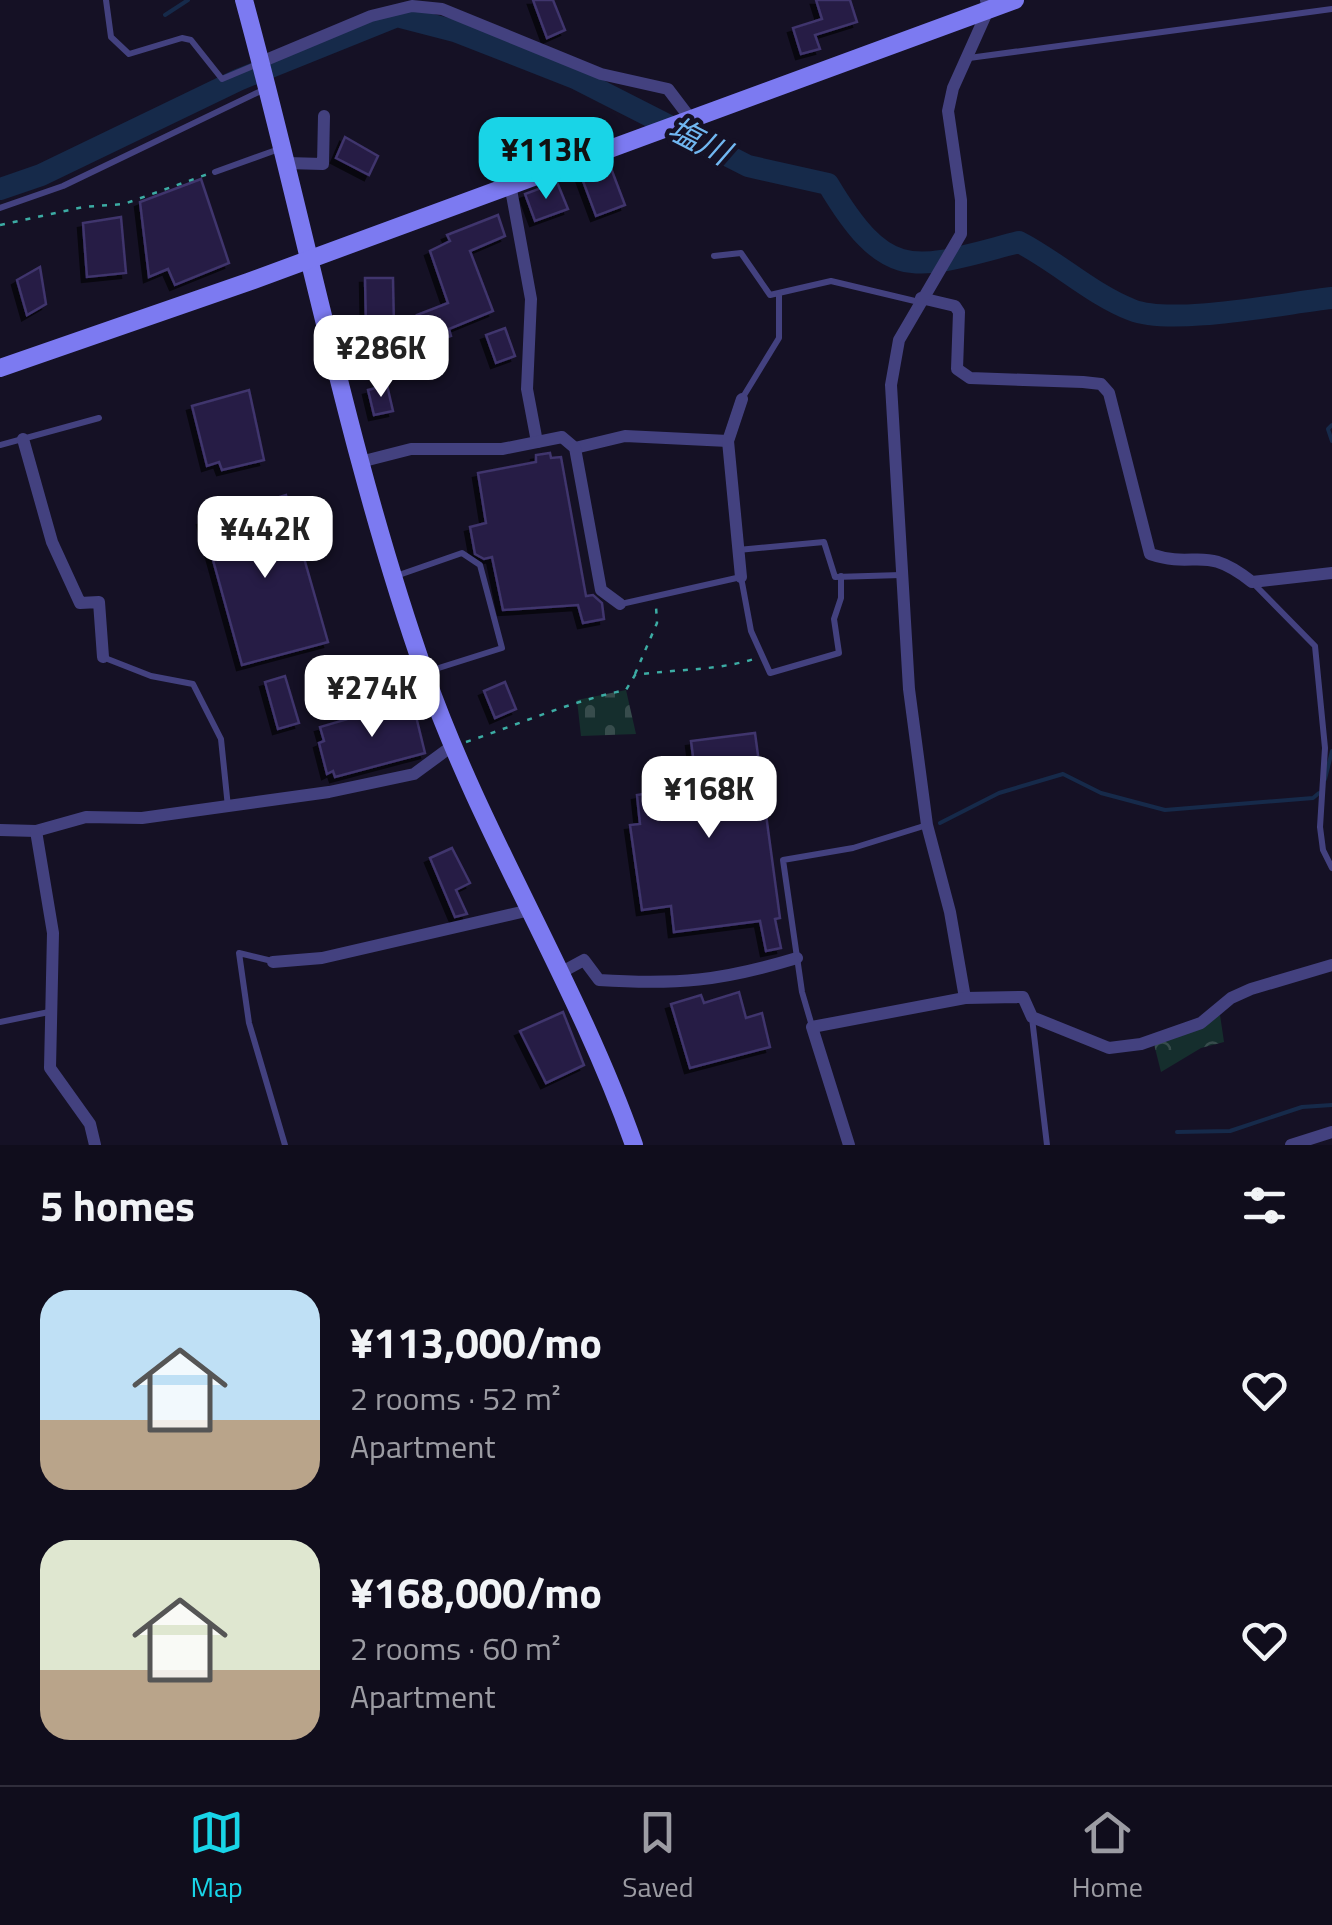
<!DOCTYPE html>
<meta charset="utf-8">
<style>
:root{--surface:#100d1c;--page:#1e1b29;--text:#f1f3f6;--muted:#9c9ca3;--line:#302d3b;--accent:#19d4e7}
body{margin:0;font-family:"Titillium Web","Noto Sans JP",sans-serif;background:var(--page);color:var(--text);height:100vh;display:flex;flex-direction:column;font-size:38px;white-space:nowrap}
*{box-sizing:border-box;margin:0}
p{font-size:32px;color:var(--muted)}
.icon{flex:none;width:55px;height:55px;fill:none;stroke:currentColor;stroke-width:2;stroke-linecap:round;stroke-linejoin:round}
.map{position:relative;height:1145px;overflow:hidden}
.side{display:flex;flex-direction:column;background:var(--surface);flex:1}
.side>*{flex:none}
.price{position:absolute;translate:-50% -85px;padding:0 22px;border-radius:20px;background:#fff;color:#222;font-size:32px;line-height:65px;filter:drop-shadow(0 2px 5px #0008)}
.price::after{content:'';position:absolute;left:50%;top:60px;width:30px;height:22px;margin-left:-15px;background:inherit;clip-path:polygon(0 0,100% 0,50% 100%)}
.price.active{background:var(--accent);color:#111}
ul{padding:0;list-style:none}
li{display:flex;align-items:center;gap:30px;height:250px;padding:0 40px}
li span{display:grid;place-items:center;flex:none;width:280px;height:200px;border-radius:30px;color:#555}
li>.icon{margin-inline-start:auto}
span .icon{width:120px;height:120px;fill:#fffc;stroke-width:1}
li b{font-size:42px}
h2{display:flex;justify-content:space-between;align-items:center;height:120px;padding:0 40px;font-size:42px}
.menu{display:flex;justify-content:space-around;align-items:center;height:140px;border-top:2px solid var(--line);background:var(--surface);font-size:28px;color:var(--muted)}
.menu a{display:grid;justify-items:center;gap:5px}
.menu .active{color:var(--accent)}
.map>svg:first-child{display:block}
</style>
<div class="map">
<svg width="1332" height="1145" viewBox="0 0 1332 1145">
<defs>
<pattern id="forest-crowns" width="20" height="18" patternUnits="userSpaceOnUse" patternTransform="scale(2.5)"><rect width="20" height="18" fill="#152e2d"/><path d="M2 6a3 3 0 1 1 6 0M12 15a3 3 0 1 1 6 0" fill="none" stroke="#374c4c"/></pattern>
<pattern id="cemetery-stones" width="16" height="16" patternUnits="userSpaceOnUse" patternTransform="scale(2.5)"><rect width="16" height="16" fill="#152e2d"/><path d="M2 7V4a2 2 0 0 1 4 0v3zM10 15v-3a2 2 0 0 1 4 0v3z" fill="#374c4c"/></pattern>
<filter id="shadow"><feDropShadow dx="-5" dy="5" stdDeviation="0" flood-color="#0009"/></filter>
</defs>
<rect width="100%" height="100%" fill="#151125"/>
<path fill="url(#forest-crowns)" d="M1220,1015L1224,1042L1201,1048L1161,1072L1154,1044Z"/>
<path fill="url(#cemetery-stones)" d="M626,690L636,734L581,736L577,700Z"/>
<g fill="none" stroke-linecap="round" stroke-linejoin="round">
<g stroke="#162a4a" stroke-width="4">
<path d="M165,15L188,0"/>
<path d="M1332,425L1328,429L1332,441"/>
<path d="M1325,779L1332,751"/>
<path d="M940,823L999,793L1063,774L1101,793L1165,810L1313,798L1319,793"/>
<path d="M1177,1132L1230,1131L1302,1107L1332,1105"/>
</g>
<path stroke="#162a4a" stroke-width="22" d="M0,189L41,175L238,80L397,16L455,31L575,78L748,166L828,184C889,286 915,269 1019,242C1058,262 1091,294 1132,310C1172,326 1285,303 1332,298"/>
</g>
<g fill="#261f44" stroke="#3f346d" stroke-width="2.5" filter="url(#shadow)">
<path d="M533,0H553L565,30L547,38Z"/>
<path d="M816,0H850L857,22L815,35L820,49L801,54L793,28L822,19Z"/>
<path d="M345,137L378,156L369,175L336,158Z"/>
<path d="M609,163L625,205L596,216L580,173Z"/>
<path d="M201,179L229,263L175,285L168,269L149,277L140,202Z"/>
<path d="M557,182L568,209L535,221L525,194Z"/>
<path d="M498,215L505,236L470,251L493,311L449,329L451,336L429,344L417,315L448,303L430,251L450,241L447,235Z"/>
<path d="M121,217L126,273L87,277L83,223Z"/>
<path d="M40,267L46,304L27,315L17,280Z"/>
<path d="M365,278H393L394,328H400L401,351H383L382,327H366Z"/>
<path d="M505,328L515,356L496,363L486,335Z"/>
<path d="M387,385L393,411L374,415L368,390Z"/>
<path d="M249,390L264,460L222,470L219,462L207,466L192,406Z"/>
<path d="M550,453L551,458L561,457L586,596L593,595L602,603L604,619L583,623L578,605L503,610L492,557L484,559L475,554L470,527L486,523L478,473L536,462V455Z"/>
<path d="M286,495L328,642L242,665L202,520Z"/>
<path d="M285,676L299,723L278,729L265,682Z"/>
<path d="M505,682L516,709L495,718L484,691Z"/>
<path d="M412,700L425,753L335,777L333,771L327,774L319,743L324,741L320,727Z"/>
<path d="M755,733L780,918L775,919L781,948L766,951L760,921L674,932L671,906L642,910L630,825L640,824L637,795L650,793L647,771L694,764L691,741Z"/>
<path d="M452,848L470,883L456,890L467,914L455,917L430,858Z"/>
<path d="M739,992L746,1018L762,1013L770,1047L690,1068L671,1004L701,995L704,1003Z"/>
<path d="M563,1012L584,1065L546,1083L520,1031Z"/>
</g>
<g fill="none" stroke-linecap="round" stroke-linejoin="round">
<g stroke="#3caca4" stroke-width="2.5" stroke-dasharray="5 8" stroke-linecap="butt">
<path d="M0,225L83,207L124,204L208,174"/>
<path d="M635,674L657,623L656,606"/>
<path d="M466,742C520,724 571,701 626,690L635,675C675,669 715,671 754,659"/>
</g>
<g stroke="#43417f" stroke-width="6">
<path d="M106,0L111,37L129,54L182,38L191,40L222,79L260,63"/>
<path d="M969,58L1332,9"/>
<path d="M215,172L279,149"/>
<path d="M0,208L63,186L267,88"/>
<path d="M714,256L741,253L770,295L831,281L919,302"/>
<path d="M743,397L779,338V296"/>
<path d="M0,445L99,418"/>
<path d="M738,550L824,542L835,577L901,575"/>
<path d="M396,576L462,553L480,565L502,648L426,672"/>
<path d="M1253,583L1315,646L1325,748L1320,827L1323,850L1332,868"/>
<path d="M621,604L741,577L751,631L770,673L839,653L834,619L841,598V576"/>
<path d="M105,658L151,676L193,684L221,739L228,807"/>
<path d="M272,961L239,953L249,1023L285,1145"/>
<path d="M1032,1018L1047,1145"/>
<path d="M0,1022L49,1012"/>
<path d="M812,1026L802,992L783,860L853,848L927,825"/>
</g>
<g stroke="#43417f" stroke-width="12">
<path d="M261,62L371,16L412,6L442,9L601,74L668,89L690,118"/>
<path d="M287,163L323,164L324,116"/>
<path d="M510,184L531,299L527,389L537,442"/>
<path d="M921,298L955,306L959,312L957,369L970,378L1083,382L1101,384L1109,393L1150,554C1198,570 1203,543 1252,582L1332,573"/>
<path d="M23,439L52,542L80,603L99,602L103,657"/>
<path d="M575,448L625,436L728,441"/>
<path d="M364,461L411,449H502L562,437L575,448L601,590L620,604"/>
<path d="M741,577L728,441L742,399"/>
<path d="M0,830L36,831L86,817L142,818L329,792L414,774L452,746"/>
<path d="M36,831L53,933L50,1068L90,1124L95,1145"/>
<path d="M273,962L322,958L530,910"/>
<path d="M560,973L584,960L599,980C677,985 721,981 797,958"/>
<path d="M965,998L950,912L927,825L909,689L891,385L899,340L961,234V200L948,111L953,88L988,10L986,0"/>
<path d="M849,1145L812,1027L965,998L1023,997L1032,1017L1109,1048L1141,1044L1201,1023L1231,998L1251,989L1332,965"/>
<path d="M1291,1145L1332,1132"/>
</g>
<g stroke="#7c7af1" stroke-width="18">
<path d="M244,0C305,223 348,455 425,674C482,836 577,983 634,1145"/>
<path d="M0,368L248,282L1015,0"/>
</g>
</g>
<g text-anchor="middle" stroke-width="9" stroke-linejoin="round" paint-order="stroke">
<g font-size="32" font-style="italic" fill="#71b7f1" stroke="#151125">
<text transform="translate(699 141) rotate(27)" y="11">塩川</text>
</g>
</g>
</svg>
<b class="price active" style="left:546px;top:202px">¥113K</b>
<b class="price" style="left:381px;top:400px">¥286K</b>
<b class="price" style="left:265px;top:581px">¥442K</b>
<b class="price" style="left:372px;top:740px">¥274K</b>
<b class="price" style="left:709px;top:841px">¥168K</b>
</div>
<section class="side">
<h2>5 homes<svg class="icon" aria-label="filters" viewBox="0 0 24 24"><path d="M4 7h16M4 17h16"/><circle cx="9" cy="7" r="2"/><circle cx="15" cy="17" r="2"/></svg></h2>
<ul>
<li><span style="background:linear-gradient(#bfe0f5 65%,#b9a48a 0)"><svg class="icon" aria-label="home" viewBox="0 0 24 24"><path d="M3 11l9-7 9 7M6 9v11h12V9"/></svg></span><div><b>¥113,000/mo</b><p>2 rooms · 52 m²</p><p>Apartment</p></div><svg class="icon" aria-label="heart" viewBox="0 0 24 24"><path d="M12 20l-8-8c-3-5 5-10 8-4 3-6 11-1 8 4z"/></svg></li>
<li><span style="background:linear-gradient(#dfe7d0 65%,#b9a48a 0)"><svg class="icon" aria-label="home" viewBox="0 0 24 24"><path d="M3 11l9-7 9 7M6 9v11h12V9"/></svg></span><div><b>¥168,000/mo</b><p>2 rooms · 60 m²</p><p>Apartment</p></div><svg class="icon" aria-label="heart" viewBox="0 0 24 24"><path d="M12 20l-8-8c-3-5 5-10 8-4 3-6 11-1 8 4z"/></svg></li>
</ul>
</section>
<nav class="menu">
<a class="active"><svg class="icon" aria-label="map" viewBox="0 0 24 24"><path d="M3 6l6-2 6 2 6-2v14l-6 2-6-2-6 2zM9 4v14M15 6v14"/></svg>Map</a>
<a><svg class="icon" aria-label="saved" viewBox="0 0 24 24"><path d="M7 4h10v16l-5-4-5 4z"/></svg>Saved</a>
<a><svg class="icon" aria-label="home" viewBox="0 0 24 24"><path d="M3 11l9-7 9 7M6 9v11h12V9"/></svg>Home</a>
</nav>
